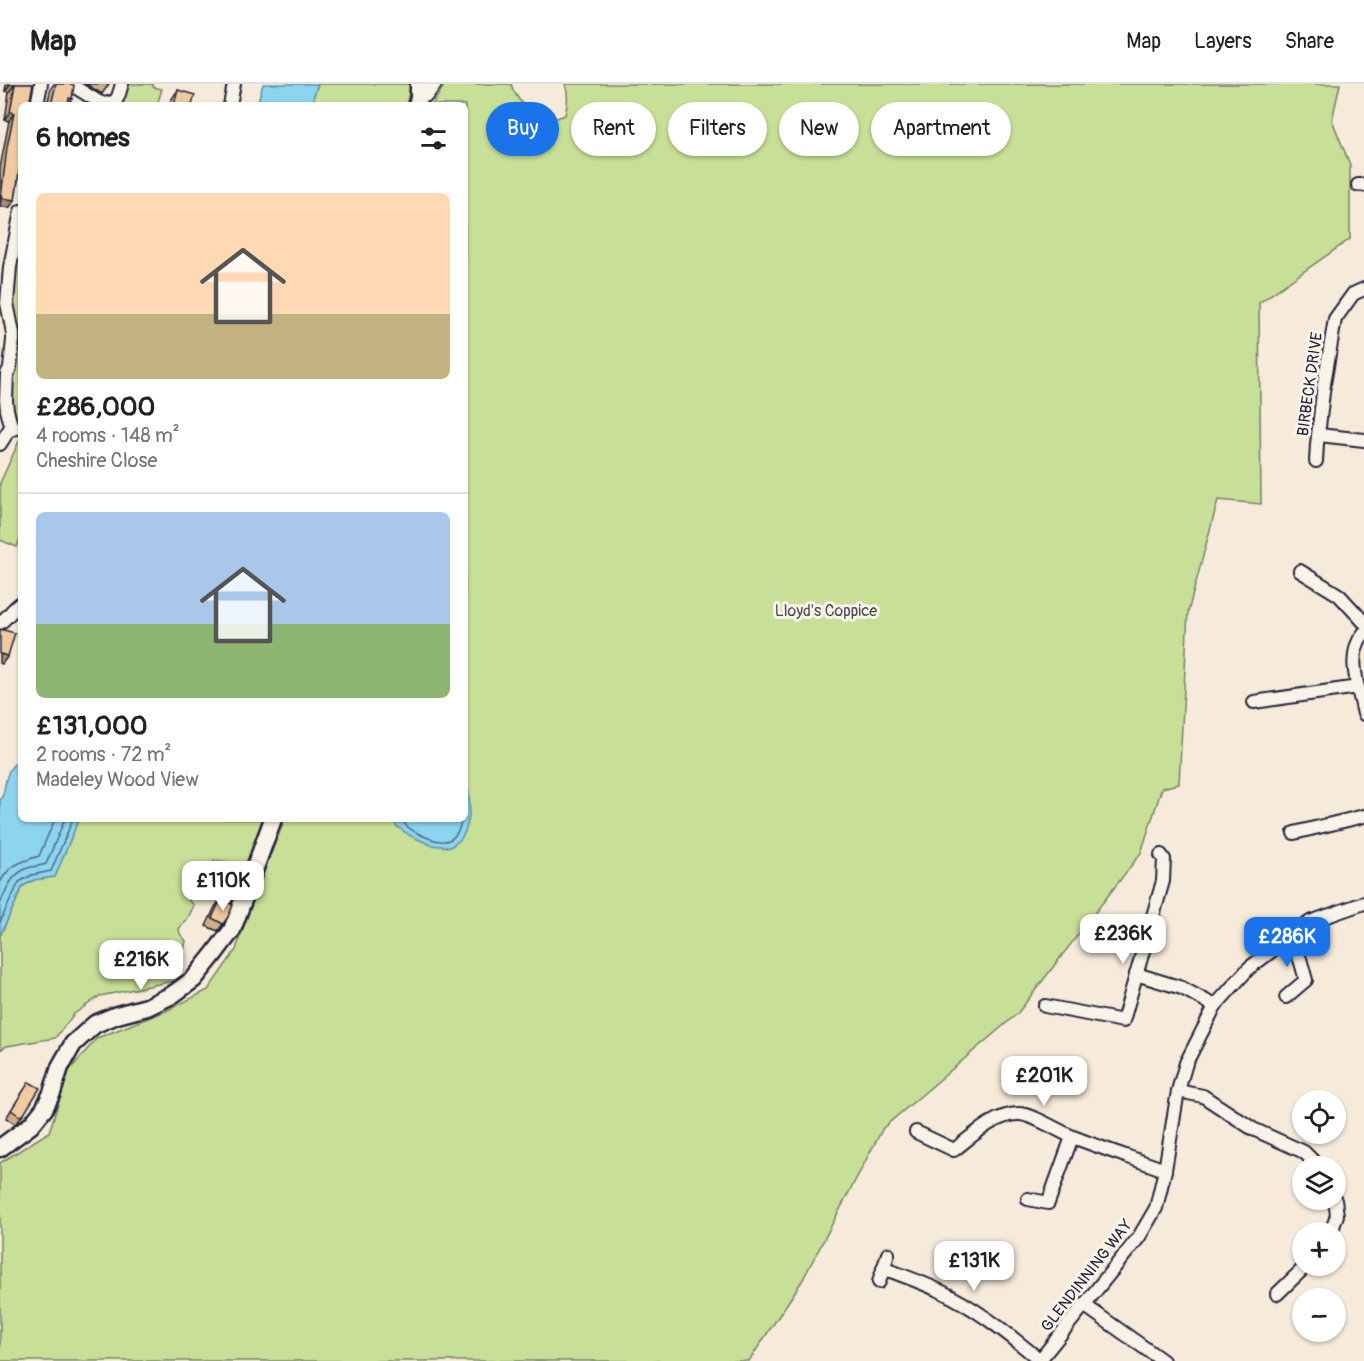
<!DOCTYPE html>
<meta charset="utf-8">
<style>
:root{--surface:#fff;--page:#f2f2f2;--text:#202124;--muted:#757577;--line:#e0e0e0;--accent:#1a73e8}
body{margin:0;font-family:Pangolin,sans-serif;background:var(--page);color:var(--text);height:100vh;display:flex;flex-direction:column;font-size:22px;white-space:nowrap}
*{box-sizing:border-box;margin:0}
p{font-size:20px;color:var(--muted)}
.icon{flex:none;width:33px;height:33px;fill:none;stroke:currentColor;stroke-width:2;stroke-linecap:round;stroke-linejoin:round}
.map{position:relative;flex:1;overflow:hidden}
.details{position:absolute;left:18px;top:18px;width:450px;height:720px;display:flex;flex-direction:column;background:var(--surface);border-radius:9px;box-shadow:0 2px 4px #0004}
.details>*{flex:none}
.banner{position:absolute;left:486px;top:18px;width:570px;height:54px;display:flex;gap:12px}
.fabs{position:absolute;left:1292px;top:1006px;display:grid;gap:12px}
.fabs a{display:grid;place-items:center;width:54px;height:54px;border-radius:50%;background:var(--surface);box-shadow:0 2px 4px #0004;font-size:30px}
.price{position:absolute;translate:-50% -51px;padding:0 14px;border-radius:12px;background:#fff;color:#222;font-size:20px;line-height:39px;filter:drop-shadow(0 2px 3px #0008)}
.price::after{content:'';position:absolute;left:50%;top:36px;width:18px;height:14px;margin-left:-9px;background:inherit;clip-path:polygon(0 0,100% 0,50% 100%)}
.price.on{background:var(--accent);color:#fff}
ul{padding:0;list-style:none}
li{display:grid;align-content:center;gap:12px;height:318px;padding:0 18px}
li+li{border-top:2px solid var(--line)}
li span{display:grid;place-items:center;height:186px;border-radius:9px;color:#555}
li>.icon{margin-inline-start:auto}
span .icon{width:108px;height:108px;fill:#fffc;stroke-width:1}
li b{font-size:26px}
h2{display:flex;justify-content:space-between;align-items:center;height:72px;padding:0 18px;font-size:26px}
.pill{padding:0 21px;border-radius:27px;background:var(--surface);box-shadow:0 2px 4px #0004;font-size:21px;line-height:54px}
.pill.on{background:var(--accent);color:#fff}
header{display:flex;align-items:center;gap:36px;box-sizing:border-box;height:84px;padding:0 30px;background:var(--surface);border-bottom:2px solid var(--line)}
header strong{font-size:28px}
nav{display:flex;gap:33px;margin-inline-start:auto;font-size:21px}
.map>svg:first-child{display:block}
</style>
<header>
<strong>Map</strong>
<nav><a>Map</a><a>Layers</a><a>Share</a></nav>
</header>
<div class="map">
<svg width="1364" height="1277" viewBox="0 0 1364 1277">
<rect width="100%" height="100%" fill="#f6ebda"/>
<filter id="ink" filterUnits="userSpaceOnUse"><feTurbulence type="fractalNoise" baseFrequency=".0167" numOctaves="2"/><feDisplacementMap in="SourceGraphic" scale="12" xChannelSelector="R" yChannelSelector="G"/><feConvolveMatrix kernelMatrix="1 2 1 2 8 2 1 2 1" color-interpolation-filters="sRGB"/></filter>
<g filter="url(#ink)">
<g fill="#c7df96" stroke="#748068" stroke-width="1.5">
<path d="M128,0H153V3L162,5L157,21H118L122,19Z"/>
<path d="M318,0H411L406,21H314V11Z"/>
<path d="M445,0H511C514,12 533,36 547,36C552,36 560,33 565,31C568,20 569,11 565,0H1340L1332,36L1350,81V155L1259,219L1261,420L1218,416L1188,528L1179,700L1162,704L1141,769L1017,930L883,1044L802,1197L749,1277H0V1079L49,1048L69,987L97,954L166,927L208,906L236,866L246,831L285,735H465V21H432Z"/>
<path d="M21,166V333L14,331L9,317L12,216L17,167Z"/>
<path d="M21,353V452L17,463L0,456V399Z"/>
<path d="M78,735H263L248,780L214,776L202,805L196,804L189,817L194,821L188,834L179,845L180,850L186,857L178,896L100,912L74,930L55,954L7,962L0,966V852L23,802L34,796L78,738Z"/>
</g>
<g fill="#8dd4ee" stroke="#628da6" stroke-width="1.5">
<path d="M263,0H318L314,11V21H257Z"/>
<path d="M21,671V735H78V737L55,793L34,796L23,802L0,852V716C6,708 4,696 9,687C12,681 18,677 21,671Z"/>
<path d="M465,695C471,710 472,738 462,753C460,757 454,760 450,763L431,761L411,752L396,742L395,735H465Z"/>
</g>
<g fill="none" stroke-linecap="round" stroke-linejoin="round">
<g stroke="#4d6983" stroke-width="1.5">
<path d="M401,735C406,746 437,761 449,756C458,752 460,742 462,735"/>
<path d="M0,799C9,780 21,778 39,772L55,735"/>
<path d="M0,820C7,804 12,788 31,783C36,782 41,782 46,780L65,735"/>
<path d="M0,838L19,798L32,791L51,787L73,735"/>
</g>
<defs>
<g id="street">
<path d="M70,0L99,18L105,20L116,17L119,10L122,0"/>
<path d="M419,14L427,11L435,0"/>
<path d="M37,21L41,0"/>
<path d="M230,21L234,0"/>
<path d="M1358,101H1364"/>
<path d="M12,345L7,326L6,316L7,290L10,284L13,256V249L7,219L10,183L21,127"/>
<path d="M1319,351L1364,356"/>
<path d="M0,360L9,346L21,343"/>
<path d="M1316,377L1317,360L1324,300L1335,235L1353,210L1364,205"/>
<path d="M1300,487L1339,511L1364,538"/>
<path d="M0,539C8,533 13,524 21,519"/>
<path d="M1364,549C1345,571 1359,605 1364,630"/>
<path d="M1254,618L1358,603"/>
<path d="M1294,749L1364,732"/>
<path d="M1286,855L1300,875L1306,896L1286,913"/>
<path d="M1136,890L1182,904L1215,922"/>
<path d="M1045,922L1123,937L1163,797L1164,775L1161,771"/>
<path d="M1178,1007L1203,1012L1253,1045L1304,1068L1319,1083"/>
<path d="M916,1048L954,1066C971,1053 995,1030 1018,1030C1031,1029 1060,1048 1073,1053C1104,1065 1135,1075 1165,1086"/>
<path d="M1028,1115L1048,1119L1072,1053"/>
<path d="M1331,1149L1337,1131L1335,1116"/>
<path d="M883,1184C906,1193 931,1201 952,1213C984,1230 1012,1253 1040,1276"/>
<path d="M879,1198L888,1170"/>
<path d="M1277,1210L1306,1182"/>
<path d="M1084,1221L1163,1277"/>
<path d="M1039,1277L1139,1153L1156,1124L1165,1086L1178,1007L1186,979L1215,922L1249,884L1310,838L1364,819"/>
</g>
<g id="secondary">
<path d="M417,21L419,14V0"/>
<path d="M0,1064L31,1041L44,1025L52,1009L60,983L73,960L95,940L117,931L147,923L172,911L194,895L214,870L232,846L273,735"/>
</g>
</defs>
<use href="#street" stroke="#22223b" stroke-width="16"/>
<use href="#secondary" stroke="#22223b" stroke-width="21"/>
<use href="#street" stroke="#f7f3e8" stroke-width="12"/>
<use href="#secondary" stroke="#f7f3e8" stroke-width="16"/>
</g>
<g fill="#d0ae8a" stroke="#22223b" stroke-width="1.5">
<path d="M6,0H33L15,116L9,124L0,122V84L9,37L5,36L9,8L5,7Z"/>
<path d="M54,0H70L72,15L68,21H47L51,4Z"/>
<path d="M86,0H109L102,10Z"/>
<path d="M178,6L192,21H170L171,16Z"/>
<path d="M221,815L228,833L218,847L206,842L215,823Z"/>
<path d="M24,1006V1030L18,1037L15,1040L6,1034Z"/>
</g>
<g fill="#a98d71" stroke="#22223b" stroke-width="1.5">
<path d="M10,0H15L9,8L5,7Z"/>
<path d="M10,28L14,29L9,37L5,36Z"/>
<path d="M1,114L15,116L9,124L0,122Z"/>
<path d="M0,570L8,572L2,580L0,579Z"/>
</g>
<g fill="#f2caa1" stroke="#22223b" stroke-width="1.5">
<path d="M15,0H33L29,21H21V74L15,116L1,114L7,63L14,29L10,28Z"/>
<path d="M56,0H70L74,1L72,15L69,14L68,21H51Z"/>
<path d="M178,6L195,11L192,21H174Z"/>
<path d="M0,545L15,549L8,572L0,570Z"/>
<path d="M221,815L233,821L228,833L223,840L212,834Z"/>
<path d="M29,998L40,1004L24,1030L20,1032L11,1026Z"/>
</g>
</g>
<g text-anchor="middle" stroke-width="6" stroke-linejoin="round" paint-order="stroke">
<g font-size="16" fill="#22223b" stroke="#f7f3e8">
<text transform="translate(1309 300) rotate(-82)" y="6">BIRBECK DRIVE</text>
<text transform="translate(1086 1191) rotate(-52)" y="6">GLENDINNING WAY</text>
</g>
<g font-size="16" fill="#4b5152" stroke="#f7f3e8">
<text x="826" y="532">Lloyd's Coppice</text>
</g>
</g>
</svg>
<div class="fabs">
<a><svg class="icon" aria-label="locate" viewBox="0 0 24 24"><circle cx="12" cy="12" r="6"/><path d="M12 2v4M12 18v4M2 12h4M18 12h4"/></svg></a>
<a><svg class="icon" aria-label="layers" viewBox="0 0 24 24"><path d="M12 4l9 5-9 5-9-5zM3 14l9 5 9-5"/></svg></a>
<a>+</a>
<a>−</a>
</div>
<b class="price" style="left:223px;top:828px">£110K</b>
<b class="price" style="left:1123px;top:881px">£236K</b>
<b class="price on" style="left:1287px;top:884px">£286K</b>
<b class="price" style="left:141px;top:907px">£216K</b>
<b class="price" style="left:1044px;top:1023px">£201K</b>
<b class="price" style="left:974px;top:1208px">£131K</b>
<div class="banner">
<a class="pill on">Buy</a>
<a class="pill">Rent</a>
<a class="pill">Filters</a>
<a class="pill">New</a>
<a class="pill">Apartment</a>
</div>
<section class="details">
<h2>6 homes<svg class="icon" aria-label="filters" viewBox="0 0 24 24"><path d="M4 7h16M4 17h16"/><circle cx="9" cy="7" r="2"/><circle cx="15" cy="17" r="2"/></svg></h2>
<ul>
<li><span style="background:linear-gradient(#ffd9b3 65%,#c2b280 0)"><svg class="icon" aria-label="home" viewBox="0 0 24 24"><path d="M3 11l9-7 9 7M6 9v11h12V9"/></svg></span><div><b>£286,000</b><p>4 rooms · 148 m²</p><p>Cheshire Close</p></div></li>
<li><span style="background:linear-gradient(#a9c7e8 60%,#8fb573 0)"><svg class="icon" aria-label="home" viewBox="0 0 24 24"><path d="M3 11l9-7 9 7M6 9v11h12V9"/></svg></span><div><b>£131,000</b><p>2 rooms · 72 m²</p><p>Madeley Wood View</p></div></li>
</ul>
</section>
</div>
